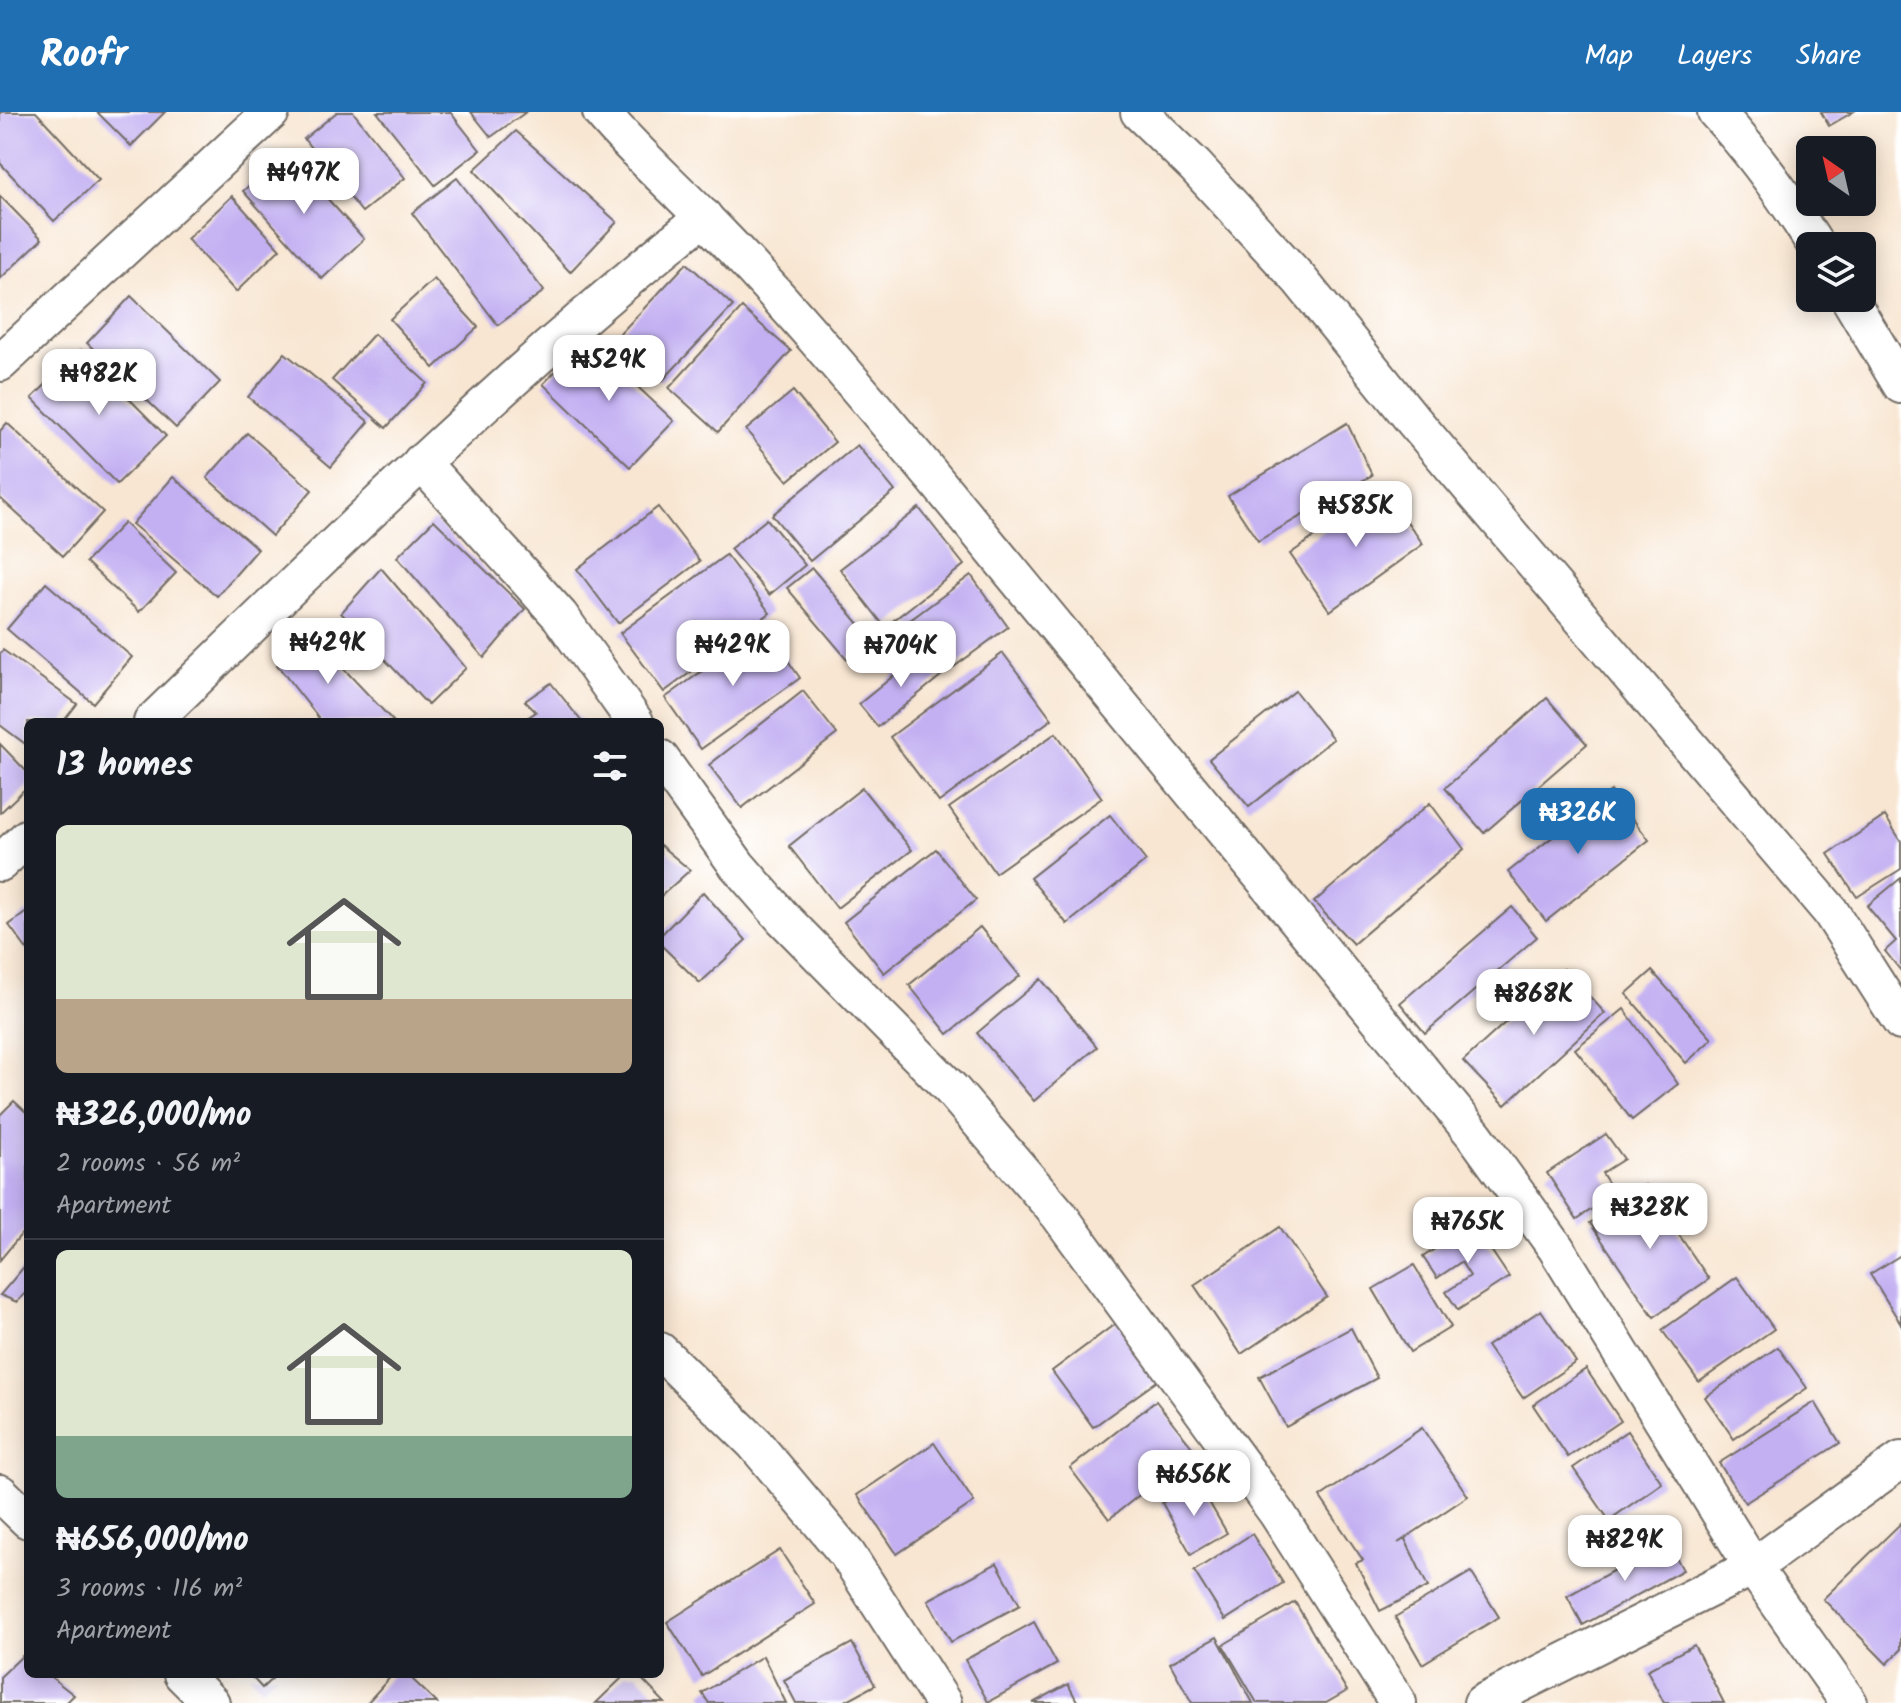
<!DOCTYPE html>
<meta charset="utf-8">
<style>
:root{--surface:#171b24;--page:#242831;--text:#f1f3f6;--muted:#9ea1a6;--line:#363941;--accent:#1f6fb2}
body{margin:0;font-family:Kalam,sans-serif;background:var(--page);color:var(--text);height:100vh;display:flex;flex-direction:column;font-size:30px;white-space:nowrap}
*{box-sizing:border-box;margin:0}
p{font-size:26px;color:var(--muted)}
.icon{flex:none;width:44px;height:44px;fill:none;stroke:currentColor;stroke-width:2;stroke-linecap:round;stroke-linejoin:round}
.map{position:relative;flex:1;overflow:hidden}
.panel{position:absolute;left:24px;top:606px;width:640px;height:960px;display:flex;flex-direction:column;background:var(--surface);border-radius:12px;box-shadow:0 4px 20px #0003}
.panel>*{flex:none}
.needle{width:52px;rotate:326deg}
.controls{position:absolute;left:1796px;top:24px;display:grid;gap:16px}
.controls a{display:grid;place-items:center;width:80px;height:80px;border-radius:12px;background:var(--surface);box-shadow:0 4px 20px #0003;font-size:40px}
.price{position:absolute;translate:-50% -68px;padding:0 18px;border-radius:16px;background:#fff;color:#222;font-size:26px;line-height:52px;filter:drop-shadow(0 2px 4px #0008)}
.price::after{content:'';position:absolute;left:50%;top:48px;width:24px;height:18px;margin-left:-12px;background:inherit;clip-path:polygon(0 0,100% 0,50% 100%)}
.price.current{background:var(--accent);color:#fff}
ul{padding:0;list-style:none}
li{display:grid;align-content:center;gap:16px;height:424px;padding:0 32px}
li+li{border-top:2px solid var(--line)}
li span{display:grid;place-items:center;height:248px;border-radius:12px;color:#555}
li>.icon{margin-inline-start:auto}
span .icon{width:144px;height:144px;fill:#fffc;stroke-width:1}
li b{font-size:34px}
h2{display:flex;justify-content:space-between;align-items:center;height:96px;padding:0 32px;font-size:34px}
header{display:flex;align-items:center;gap:48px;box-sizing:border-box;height:112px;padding:0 40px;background:var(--accent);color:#fff}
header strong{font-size:38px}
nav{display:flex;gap:44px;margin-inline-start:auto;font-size:28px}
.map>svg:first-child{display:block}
</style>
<header>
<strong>Roofr</strong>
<nav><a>Map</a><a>Layers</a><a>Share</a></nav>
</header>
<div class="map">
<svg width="1901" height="1591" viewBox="0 0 1901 1591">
<rect width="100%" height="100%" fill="#fff"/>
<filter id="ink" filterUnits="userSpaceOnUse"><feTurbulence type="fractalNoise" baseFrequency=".0125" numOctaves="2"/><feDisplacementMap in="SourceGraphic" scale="16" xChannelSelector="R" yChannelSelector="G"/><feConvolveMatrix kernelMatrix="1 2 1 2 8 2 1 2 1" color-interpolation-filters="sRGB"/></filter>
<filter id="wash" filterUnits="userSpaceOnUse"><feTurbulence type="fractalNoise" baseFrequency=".006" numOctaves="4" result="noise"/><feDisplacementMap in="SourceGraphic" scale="32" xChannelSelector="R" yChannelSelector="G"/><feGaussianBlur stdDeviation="1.8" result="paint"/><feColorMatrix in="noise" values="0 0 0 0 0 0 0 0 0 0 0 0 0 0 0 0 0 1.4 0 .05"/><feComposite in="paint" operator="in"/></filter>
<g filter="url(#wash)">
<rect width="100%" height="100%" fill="#f8e6d2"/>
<g id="blocks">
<g fill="#c3b0f2">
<path d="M0,0H36L99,68L54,109L0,51Z"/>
<path d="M97,0H165L131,34Z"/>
<path d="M337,0H353L405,66L362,100L304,27Z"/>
<path d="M377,0H450L480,38L435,73Z"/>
<path d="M471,0H526L491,25Z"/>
<path d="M1821,0H1853L1829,14Z"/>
<path d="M516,19L617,110L570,160L474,58Z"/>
<path d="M286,41L364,127L322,167L243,79Z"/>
<path d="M457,66L544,179L498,213L412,101Z"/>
<path d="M0,84L42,127L0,167Z"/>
<path d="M232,84L280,137L236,180L187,127Z"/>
<path d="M687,151L733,194L662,269L616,226Z"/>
<path d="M434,167L478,215L434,256L390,207Z"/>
<path d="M131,184L220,270L176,316L87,231Z"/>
<path d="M742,196L791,239L718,320L669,276Z"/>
<path d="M374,222L427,271L386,316L332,268Z"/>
<path d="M587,227L674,309L630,355L543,272Z"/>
<path d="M81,238L166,324L117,372L32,286Z"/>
<path d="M285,241L369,310L331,355L248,285Z"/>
<path d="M793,279L835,330L788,369L746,318Z"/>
<path d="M7,311L103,400L63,444L0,386V319Z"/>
<path d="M1347,311L1372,363L1258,429L1228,384Z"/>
<path d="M247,321L312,378L272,424L207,366Z"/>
<path d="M857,333L895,379L810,449L772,403Z"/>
<path d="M173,365L258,437L217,484L132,412Z"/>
<path d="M1383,376L1423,432L1330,499L1290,442Z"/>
<path d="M658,395L700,449L618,511L577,457Z"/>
<path d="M919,396L964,453L885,515L840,457Z"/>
<path d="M767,407L805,453L769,483L730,437Z"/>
<path d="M434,408L525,497L484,546L397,445Z"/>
<path d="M124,411L176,461L139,500L86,450Z"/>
<path d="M726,443L770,501L664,580L620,521Z"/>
<path d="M381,456L466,556L428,593L341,501Z"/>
<path d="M812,456L871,526L847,547L787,476Z"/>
<path d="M971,463L1008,515L947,560L909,509Z"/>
<path d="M46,471L132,545L93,591L7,517Z"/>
<path d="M764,514L800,566L701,637L665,586Z"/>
<path d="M309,520L394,610H322L277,553Z"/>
<path d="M3,538L77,592L63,610H28V634L0,613V542Z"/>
<path d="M924,539L943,562L878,615L859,592Z"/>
<path d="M1003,541L1052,607L939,690L890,625Z"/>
<path d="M551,571L582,610H521L536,600L525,589Z"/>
<path d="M803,579L837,622L742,696L709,653Z"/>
<path d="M1295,579L1333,627L1249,695L1209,647Z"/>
<path d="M1547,586L1587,632L1484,721L1445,676Z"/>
<path d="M1056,621L1102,686L995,761L949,696Z"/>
<path d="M0,632L28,661V674L0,701Z"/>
<path d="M862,676L912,738L837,796L789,734Z"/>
<path d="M1611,679L1649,728L1546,809L1508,760Z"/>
<path d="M1430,691L1464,737L1353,832L1314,790Z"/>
<path d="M1110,703L1146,749L1067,812L1030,766Z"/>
<path d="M1885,704L1901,729V757L1857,785L1828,742Z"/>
<path d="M660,733L690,758L660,785Z"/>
<path d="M936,737L976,788L884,861L844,810Z"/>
<path d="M1901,766V859L1885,839L1896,829L1867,794Z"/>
<path d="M703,780L746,828L700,871L660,832V824Z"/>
<path d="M1512,795L1537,825L1425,921L1400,891Z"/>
<path d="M28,799V839L9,813Z"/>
<path d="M980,815L1020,864L948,922L909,873Z"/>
<path d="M1564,857L1605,901L1505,993L1463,949Z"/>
<path d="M1652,859L1712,927L1686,951L1626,882Z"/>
<path d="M1041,867L1097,935L1034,989L977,921Z"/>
<path d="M1624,897L1678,972L1632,1008L1575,937Z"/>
<path d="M14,989L28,1002V1114L0,1148V1003Z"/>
<path d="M1606,1022L1624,1047L1602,1061L1615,1082L1577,1107L1547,1061Z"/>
<path d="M1645,1073L1709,1167L1654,1205L1590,1111Z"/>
<path d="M1473,1111L1509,1165L1458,1198L1446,1180L1470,1164L1461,1150L1437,1166L1423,1145Z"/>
<path d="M1280,1115L1327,1185L1241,1242L1194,1173Z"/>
<path d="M1901,1143V1212L1870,1162Z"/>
<path d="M28,1150V1178L17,1190L0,1183Z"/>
<path d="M1414,1153L1451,1215L1410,1240L1373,1177Z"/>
<path d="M1737,1165L1774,1217L1699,1270L1662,1218Z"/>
<path d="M1541,1198L1576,1250L1523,1286L1487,1234Z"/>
<path d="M1119,1209L1160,1267L1093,1315L1052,1259Z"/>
<path d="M1351,1216L1377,1266L1286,1315L1259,1265Z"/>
<path d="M1778,1235L1807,1276L1734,1327L1705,1285Z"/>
<path d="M1586,1257L1621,1309L1568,1345L1533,1293Z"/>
<path d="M1156,1289L1195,1339L1109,1407L1070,1356Z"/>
<path d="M1815,1290L1840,1331L1745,1391L1719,1351Z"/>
<path d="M1422,1316L1468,1384L1398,1431L1405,1427L1428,1475L1380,1499L1356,1451L1363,1448L1320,1385Z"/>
<path d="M1627,1319L1662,1371L1609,1408L1573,1356Z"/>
<path d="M934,1331L974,1390L897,1442L857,1383Z"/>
<path d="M1198,1371L1227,1421L1191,1442L1162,1391Z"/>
<path d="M1901,1411V1538L1887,1552L1823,1487Z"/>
<path d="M1252,1422L1283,1471L1225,1508L1194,1459Z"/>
<path d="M1667,1429L1683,1458L1583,1513L1567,1484Z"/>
<path d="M780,1438L815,1492L702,1564L667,1510Z"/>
<path d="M997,1451L1020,1493L951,1530L928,1488Z"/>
<path d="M1471,1460L1499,1505L1422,1552L1395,1505Z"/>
<path d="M1295,1490L1347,1579L1326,1591H1257L1223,1533Z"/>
<path d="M1034,1510L1057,1552L988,1590L965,1548Z"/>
<path d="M1217,1525L1253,1591H1192L1170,1551Z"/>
<path d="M852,1531L875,1573L842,1591H796L784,1568Z"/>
<path d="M1694,1533L1724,1591H1664L1647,1558Z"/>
<path d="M22,1544L28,1548V1562H47L74,1583L66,1591H0V1565Z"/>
<path d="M763,1544L786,1591H709L702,1581Z"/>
<path d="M249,1562H277L262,1576Z"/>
<path d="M393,1562H407L437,1591H367Z"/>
<path d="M626,1562H637L665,1591H596Z"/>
<path d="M1068,1572L1078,1591H1033Z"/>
</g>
</g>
</g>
<g filter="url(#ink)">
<use href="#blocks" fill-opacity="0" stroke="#736c65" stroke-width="2"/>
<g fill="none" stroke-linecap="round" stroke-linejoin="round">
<defs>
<g id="minor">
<path d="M601,0C633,38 669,70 703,105C784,187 859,277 933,365L1476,1025L1556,1136L1753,1455L1849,1591"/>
<path d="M1139,0L1195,54L1299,167L1413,308L1830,799L1901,910"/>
<path d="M1716,0C1754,41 1786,86 1816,134"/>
<path d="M1849,186L1901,273"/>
<path d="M0,251L271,0"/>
<path d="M421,350L560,504L635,610"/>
<path d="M152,610C331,436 508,261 704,105"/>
<path d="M660,646L737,753L783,806L952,978L1059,1103L1277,1401L1398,1591"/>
<path d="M0,751L28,725"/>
<path d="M660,1239L754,1331L847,1442L943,1591"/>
<path d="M0,1381L28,1408"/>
<path d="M182,1562L211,1591"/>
<path d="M1482,1591L1753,1455L1901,1348"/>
</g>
</defs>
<use href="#minor" stroke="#736c65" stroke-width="40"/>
<use href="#minor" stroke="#fff" stroke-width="36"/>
</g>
</g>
</svg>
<div class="controls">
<a><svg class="needle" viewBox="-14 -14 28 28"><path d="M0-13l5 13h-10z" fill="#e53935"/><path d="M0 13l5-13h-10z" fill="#9ea1a6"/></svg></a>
<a><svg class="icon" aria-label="layers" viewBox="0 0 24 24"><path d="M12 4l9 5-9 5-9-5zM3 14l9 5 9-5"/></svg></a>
</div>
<b class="price" style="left:304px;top:104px">₦497K</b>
<b class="price" style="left:609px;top:291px">₦529K</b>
<b class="price" style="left:99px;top:305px">₦982K</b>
<b class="price" style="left:1356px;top:437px">₦585K</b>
<b class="price" style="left:328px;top:574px">₦429K</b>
<b class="price" style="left:733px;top:576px">₦429K</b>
<b class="price" style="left:901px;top:577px">₦704K</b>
<b class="price current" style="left:1578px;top:744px">₦326K</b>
<b class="price" style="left:1534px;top:925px">₦868K</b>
<b class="price" style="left:1650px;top:1139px">₦328K</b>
<b class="price" style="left:1468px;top:1153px">₦765K</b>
<b class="price" style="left:1194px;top:1406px">₦656K</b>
<b class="price" style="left:1625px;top:1471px">₦829K</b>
<section class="panel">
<h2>13 homes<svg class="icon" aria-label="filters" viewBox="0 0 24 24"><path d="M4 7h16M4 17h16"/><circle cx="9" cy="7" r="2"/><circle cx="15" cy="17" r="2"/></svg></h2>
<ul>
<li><span style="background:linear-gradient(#dfe7d0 70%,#b9a48a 0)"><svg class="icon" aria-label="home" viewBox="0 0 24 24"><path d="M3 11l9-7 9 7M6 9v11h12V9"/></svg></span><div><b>₦326,000/mo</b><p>2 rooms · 56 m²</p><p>Apartment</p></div></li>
<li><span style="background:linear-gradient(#dfe7d0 75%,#7fa58c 0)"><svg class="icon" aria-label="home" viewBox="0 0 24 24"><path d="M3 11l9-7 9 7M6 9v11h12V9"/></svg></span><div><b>₦656,000/mo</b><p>3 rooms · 116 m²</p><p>Apartment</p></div></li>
</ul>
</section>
</div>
